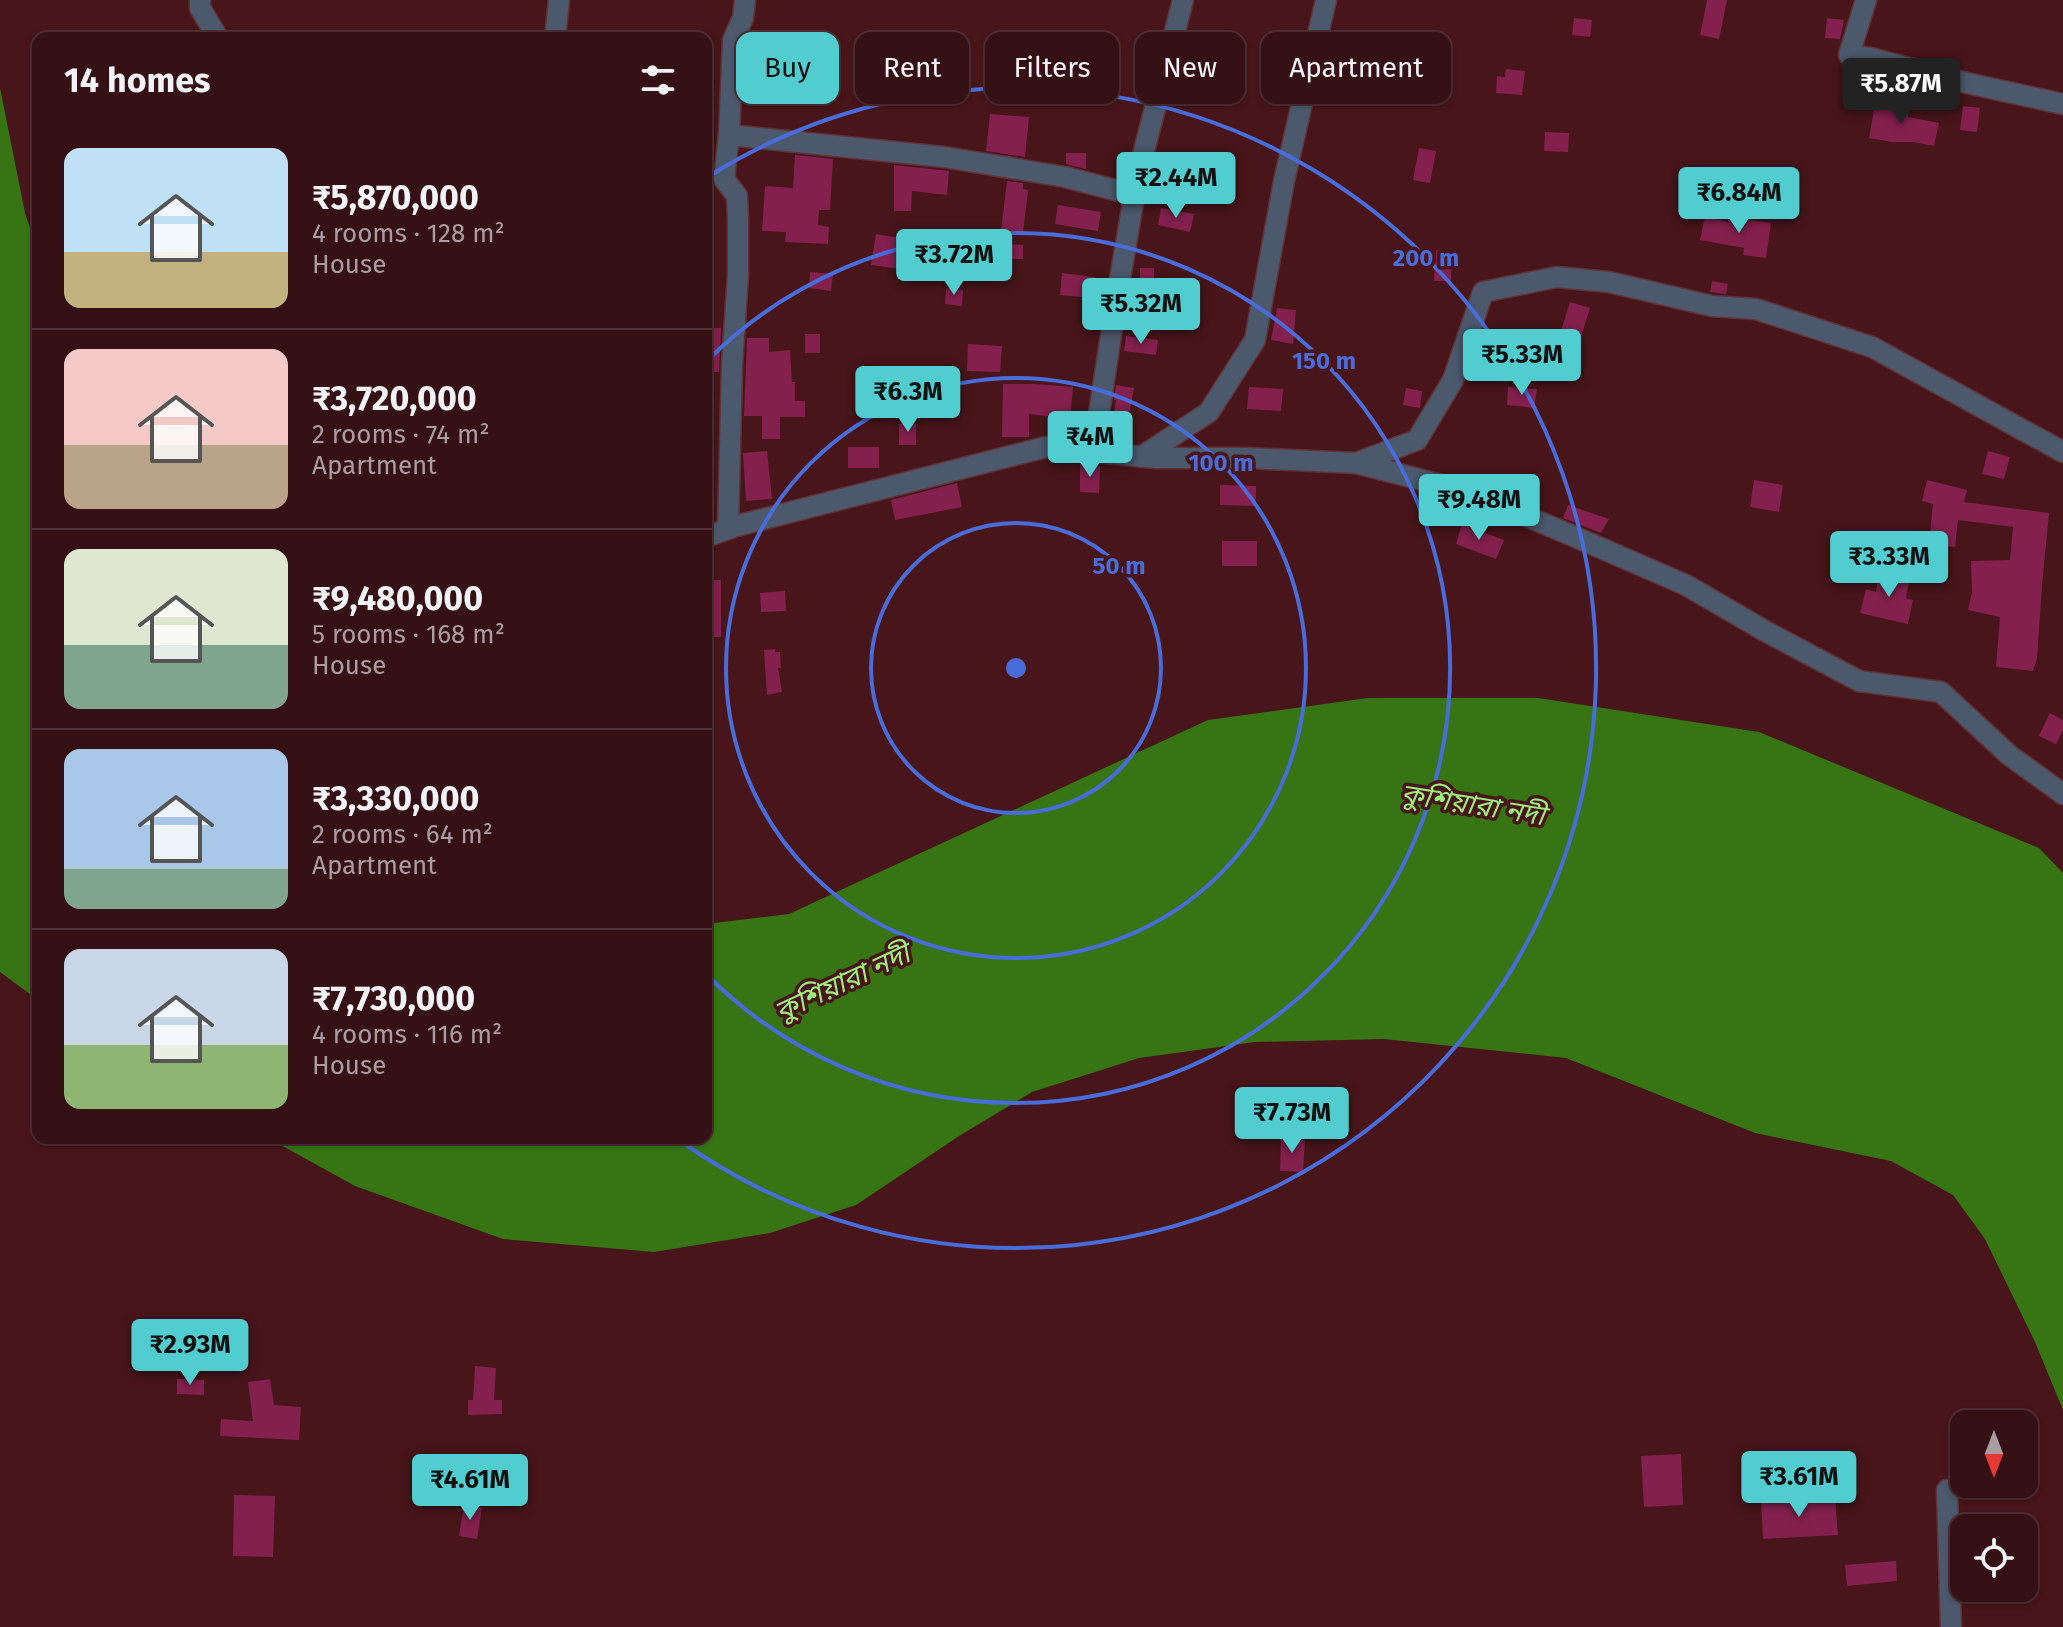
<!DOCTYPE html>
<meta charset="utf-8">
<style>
:root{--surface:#351014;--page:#3d191d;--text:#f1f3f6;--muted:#aa9da0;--line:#4f3034;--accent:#52cdcf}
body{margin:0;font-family:"Fira Sans","Noto Sans Bengali",sans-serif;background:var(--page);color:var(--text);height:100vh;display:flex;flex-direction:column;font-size:30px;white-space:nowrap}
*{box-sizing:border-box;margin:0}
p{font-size:26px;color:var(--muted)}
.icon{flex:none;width:44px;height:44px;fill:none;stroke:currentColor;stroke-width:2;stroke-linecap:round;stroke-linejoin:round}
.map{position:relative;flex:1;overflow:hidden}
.sheet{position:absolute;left:32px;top:32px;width:680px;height:1112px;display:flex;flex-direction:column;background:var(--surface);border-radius:16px;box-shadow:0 2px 6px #0004,0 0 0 2px var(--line)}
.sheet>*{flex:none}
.top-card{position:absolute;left:736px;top:32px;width:760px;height:72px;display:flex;gap:16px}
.needle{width:52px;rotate:180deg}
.tools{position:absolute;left:1950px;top:1410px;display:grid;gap:16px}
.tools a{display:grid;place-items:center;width:88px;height:88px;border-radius:16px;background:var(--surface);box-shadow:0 2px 6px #0004,0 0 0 2px var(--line);font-size:40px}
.price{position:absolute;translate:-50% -68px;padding:0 18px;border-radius:8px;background:var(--accent);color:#111;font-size:26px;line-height:52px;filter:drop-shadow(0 2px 4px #0008)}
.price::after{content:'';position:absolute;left:50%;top:48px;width:24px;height:18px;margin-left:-12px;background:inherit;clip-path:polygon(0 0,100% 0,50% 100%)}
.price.active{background:#222;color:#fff}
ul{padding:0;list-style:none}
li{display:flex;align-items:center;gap:24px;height:200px;padding:0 32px}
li+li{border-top:2px solid var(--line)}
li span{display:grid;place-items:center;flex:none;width:224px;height:160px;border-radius:16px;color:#555}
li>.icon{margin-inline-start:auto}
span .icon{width:96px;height:96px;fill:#fffc;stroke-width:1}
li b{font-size:34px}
h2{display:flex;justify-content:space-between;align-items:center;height:96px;padding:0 32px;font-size:34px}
.pill{padding:0 28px;border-radius:16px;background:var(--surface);box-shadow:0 2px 6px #0004,0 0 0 2px var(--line);font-size:28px;line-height:72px}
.pill.active{background:var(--accent);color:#111}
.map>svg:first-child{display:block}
</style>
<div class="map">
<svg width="2063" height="1627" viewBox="0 0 2063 1627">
<rect width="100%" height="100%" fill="#47151a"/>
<g fill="#377414">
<path d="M0,88L25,213L38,252V1000L0,972Z"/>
<path d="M1368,698H1538L1759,732L2039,848L2063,873V1410L2035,1342L1985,1239L1953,1195L1891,1161L1755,1133L1566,1058L1384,1039L1255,1042L1139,1058L1032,1092L959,1136L856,1205L770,1233L654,1252L503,1239L355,1186L268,1138H706V924L789,914L1208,720Z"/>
</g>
<g fill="#84204e">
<path d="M1707,0H1727L1719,39L1700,35Z"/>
<path d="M1574,18L1592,20L1590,37L1572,35Z"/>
<path d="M1827,18L1844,20L1840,39L1825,38Z"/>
<path d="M1506,69L1525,71L1522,95L1496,93L1497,76L1505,77Z"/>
<path d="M1875,104L1893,107V104H1908V117L1939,123L1934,146L1913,142H1892L1869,138Z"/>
<path d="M1963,106L1980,108L1977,132L1960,130Z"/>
<path d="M990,114L1029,117L1025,157L986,151Z"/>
<path d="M1545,132L1569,133L1568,152L1544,151Z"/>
<path d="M1419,148L1436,151L1430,183L1413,180Z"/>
<path d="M1066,153H1086V169L1066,164Z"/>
<path d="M795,155L833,159L830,210H819L818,225L829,227L828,244L785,242L786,232L762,231L765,186L793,188Z"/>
<path d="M894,165L949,171L947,195L912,191L911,211H894Z"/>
<path d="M1007,181L1023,183V189L1028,190L1023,232L1001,230Z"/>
<path d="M1058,205L1101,212L1098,231L1055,224Z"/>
<path d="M1161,208L1194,214L1190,232L1158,225Z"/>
<path d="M1705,217L1728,222L1729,217L1771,223L1766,258L1743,255L1744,248L1700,240Z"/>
<path d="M876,234L912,240L908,270L871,265Z"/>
<path d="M983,239L1010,241V244L1023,245V259H1008L1007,276L980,274L981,257L962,256L963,241L982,243Z"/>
<path d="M1436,250H1452L1451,281H1434Z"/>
<rect x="1140" y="268" width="14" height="19"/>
<path d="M810,272L833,274L831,291L809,288Z"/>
<path d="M1062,273L1095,277L1092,298L1060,295Z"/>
<path d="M1712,281L1728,284L1726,294L1710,292Z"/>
<path d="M946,288L963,290L962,306L945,304Z"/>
<path d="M1570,302L1590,308L1581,337L1561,331Z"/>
<path d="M1277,308L1296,310L1293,344L1271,340Z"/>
<path d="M706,328H721L719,372H706Z"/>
<rect x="805" y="334" width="15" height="19"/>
<path d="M1126,336L1158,340L1156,355L1124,351Z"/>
<path d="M747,338H769V352L790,350L792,382H795V401H805V417H780V439H762V416H744Z"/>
<path d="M968,344L1002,346L1000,372L967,371Z"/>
<path d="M1003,384H1036L1073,387L1070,419L1029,414V437H1002Z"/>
<path d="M1116,385L1134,388L1124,442L1110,440L1116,400H1114Z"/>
<path d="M1249,387L1283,389L1281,411L1247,409Z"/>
<path d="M1508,387L1537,389L1534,408L1507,405Z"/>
<path d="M1406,388L1422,391L1420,408L1403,405Z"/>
<rect x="899" y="424" width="17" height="21"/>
<rect x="848" y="447" width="31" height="21"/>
<path d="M767,451L772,499L746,501L743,453Z"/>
<path d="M1988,451L2010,457L2004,479L1982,474Z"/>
<path d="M1080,464L1100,466L1099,493L1080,492Z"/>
<path d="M1754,480L1783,485L1779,512L1750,507Z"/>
<path d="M1927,480L1967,490L1964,502L2049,513L2042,586L2037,658L2033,671L1996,667L2000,617L1968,610L1972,592L1971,561L2010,560L2013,527L1958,520L1955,547L1929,545L1933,504L1922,501Z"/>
<path d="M957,483L962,507L895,520L891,500Z"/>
<path d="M1220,485L1256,486V506L1220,505Z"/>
<path d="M1568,505L1609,519L1601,533L1563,518Z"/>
<path d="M1462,524L1504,540L1496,559L1456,544Z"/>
<rect x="1222" y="541" width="35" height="25"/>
<path d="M1879,572L1910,576L1906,598L1913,600L1908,624L1860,613L1866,589L1876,592Z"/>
<rect x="706" y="580" width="15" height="57"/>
<path d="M785,591L786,611L761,612L760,593Z"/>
<path d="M775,649V652H780L781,668H778L782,692L767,695L764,650Z"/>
<path d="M2050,713L2063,720V730L2056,744L2039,736Z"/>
<path d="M1281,1139L1305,1140L1303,1172L1280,1171Z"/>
<path d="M475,1366L496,1368L494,1400H502V1414L468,1415V1400H473Z"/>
<path d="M177,1379L204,1380V1395L177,1394Z"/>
<path d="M270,1379L274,1405L301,1407L299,1440L220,1436L221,1419L253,1421L248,1382Z"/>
<path d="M1681,1454L1683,1505L1644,1507L1641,1456Z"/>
<path d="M423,1488H441L442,1504H423Z"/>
<path d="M234,1495L275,1496L273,1557L233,1556Z"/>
<path d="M1835,1498L1838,1535L1763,1539L1761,1502Z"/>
<path d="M464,1505L482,1508L477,1539L459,1536Z"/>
<path d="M1896,1561L1897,1581L1847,1586L1845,1565Z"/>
</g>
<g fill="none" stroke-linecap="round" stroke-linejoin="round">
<defs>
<g id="minor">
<path d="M200,0V8L218,38"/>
<path d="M745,0L743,18L733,40L729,135L944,157L1065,177L1134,195"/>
<path d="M1866,0L1849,55L1870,58L1967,83L2063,104"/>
<path d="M555,38L559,0"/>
<path d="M1093,452L1117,296L1138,174L1183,0"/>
<path d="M1141,457L1209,412L1255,340L1284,181L1326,0"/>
<path d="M1356,463L1469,492L1566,533L1686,585L1765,631L1859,681L1941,692L2009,755L2063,794"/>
<path d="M728,529L732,365L738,275V221L737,196L724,179L729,135"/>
<path d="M706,537L736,526L1046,447L1156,458H1246L1356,463L1417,440L1453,380L1483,292L1557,277L1609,282L1712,306L1756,309L1872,347L2063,452"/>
<path d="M1947,1490L1951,1627"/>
</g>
</defs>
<use href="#minor" stroke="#603237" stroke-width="23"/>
<use href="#minor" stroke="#4c596c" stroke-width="20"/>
</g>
<g fill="none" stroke="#496cdb" stroke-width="4">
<circle cx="1016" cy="668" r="145"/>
<circle cx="1016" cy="668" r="290"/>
<path d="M708 360A435 435 0 1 1 708 976"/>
<path d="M709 176A580 580 0 1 1 679 1140"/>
</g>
<g text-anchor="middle" stroke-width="7" stroke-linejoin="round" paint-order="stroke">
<g font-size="28" font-style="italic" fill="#9def7b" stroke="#47151a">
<text transform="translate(1473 804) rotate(9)" y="10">কুশিয়ারা নদী</text>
<text transform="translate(842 982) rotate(-25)" y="10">কুশিয়ারা নদী</text>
</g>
</g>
<circle cx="1016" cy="668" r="12" fill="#496cdb" stroke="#47151a" stroke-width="4"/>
<g font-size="24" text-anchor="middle" font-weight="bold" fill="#496cdb" stroke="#47151a" stroke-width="7" stroke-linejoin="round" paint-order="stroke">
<text x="1426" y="266">200 m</text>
<text x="1324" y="369">150 m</text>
<text x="1221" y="471">100 m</text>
<text x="1119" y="574">50 m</text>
</g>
</svg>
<div class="tools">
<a><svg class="needle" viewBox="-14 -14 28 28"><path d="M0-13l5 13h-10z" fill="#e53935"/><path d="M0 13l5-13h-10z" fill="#aa9da0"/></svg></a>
<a><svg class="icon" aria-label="locate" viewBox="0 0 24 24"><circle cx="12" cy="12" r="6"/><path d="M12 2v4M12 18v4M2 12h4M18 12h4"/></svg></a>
</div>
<b class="price active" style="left:1901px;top:126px">₹5.87M</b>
<b class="price" style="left:1176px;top:220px">₹2.44M</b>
<b class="price" style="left:1739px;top:235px">₹6.84M</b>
<b class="price" style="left:954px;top:297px">₹3.72M</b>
<b class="price" style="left:1141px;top:346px">₹5.32M</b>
<b class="price" style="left:1522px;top:397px">₹5.33M</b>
<b class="price" style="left:908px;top:434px">₹6.3M</b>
<b class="price" style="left:1090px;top:479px">₹4M</b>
<b class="price" style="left:1479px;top:542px">₹9.48M</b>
<b class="price" style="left:1889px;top:599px">₹3.33M</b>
<b class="price" style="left:1292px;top:1155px">₹7.73M</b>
<b class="price" style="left:190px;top:1387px">₹2.93M</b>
<b class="price" style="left:1799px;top:1519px">₹3.61M</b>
<b class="price" style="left:470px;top:1522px">₹4.61M</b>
<div class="top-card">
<a class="pill active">Buy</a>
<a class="pill">Rent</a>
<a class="pill">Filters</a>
<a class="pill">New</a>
<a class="pill">Apartment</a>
</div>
<section class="sheet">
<h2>14 homes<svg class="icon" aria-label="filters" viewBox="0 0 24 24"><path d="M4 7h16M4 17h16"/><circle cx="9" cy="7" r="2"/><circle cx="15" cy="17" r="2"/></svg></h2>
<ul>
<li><span style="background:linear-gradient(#bfe0f5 65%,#c2b280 0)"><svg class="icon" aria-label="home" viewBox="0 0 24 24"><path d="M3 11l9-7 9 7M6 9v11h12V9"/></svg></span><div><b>₹5,870,000</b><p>4 rooms · 128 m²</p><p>House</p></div></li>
<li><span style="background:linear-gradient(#f6c9c9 60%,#b9a48a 0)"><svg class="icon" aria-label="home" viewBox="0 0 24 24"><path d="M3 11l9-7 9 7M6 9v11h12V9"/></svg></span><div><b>₹3,720,000</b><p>2 rooms · 74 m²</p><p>Apartment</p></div></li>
<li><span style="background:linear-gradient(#dfe7d0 60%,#7fa58c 0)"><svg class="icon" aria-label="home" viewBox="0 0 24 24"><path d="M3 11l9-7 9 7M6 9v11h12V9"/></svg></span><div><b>₹9,480,000</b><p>5 rooms · 168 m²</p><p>House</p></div></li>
<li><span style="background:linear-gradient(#a9c7e8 75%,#7fa58c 0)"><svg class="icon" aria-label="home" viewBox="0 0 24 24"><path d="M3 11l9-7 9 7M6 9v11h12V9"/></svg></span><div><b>₹3,330,000</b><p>2 rooms · 64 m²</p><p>Apartment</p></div></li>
<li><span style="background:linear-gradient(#c9d6e8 60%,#8fb573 0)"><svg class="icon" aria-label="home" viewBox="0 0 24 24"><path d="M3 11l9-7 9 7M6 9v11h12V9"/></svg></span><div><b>₹7,730,000</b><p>4 rooms · 116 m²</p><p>House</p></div></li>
</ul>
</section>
</div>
